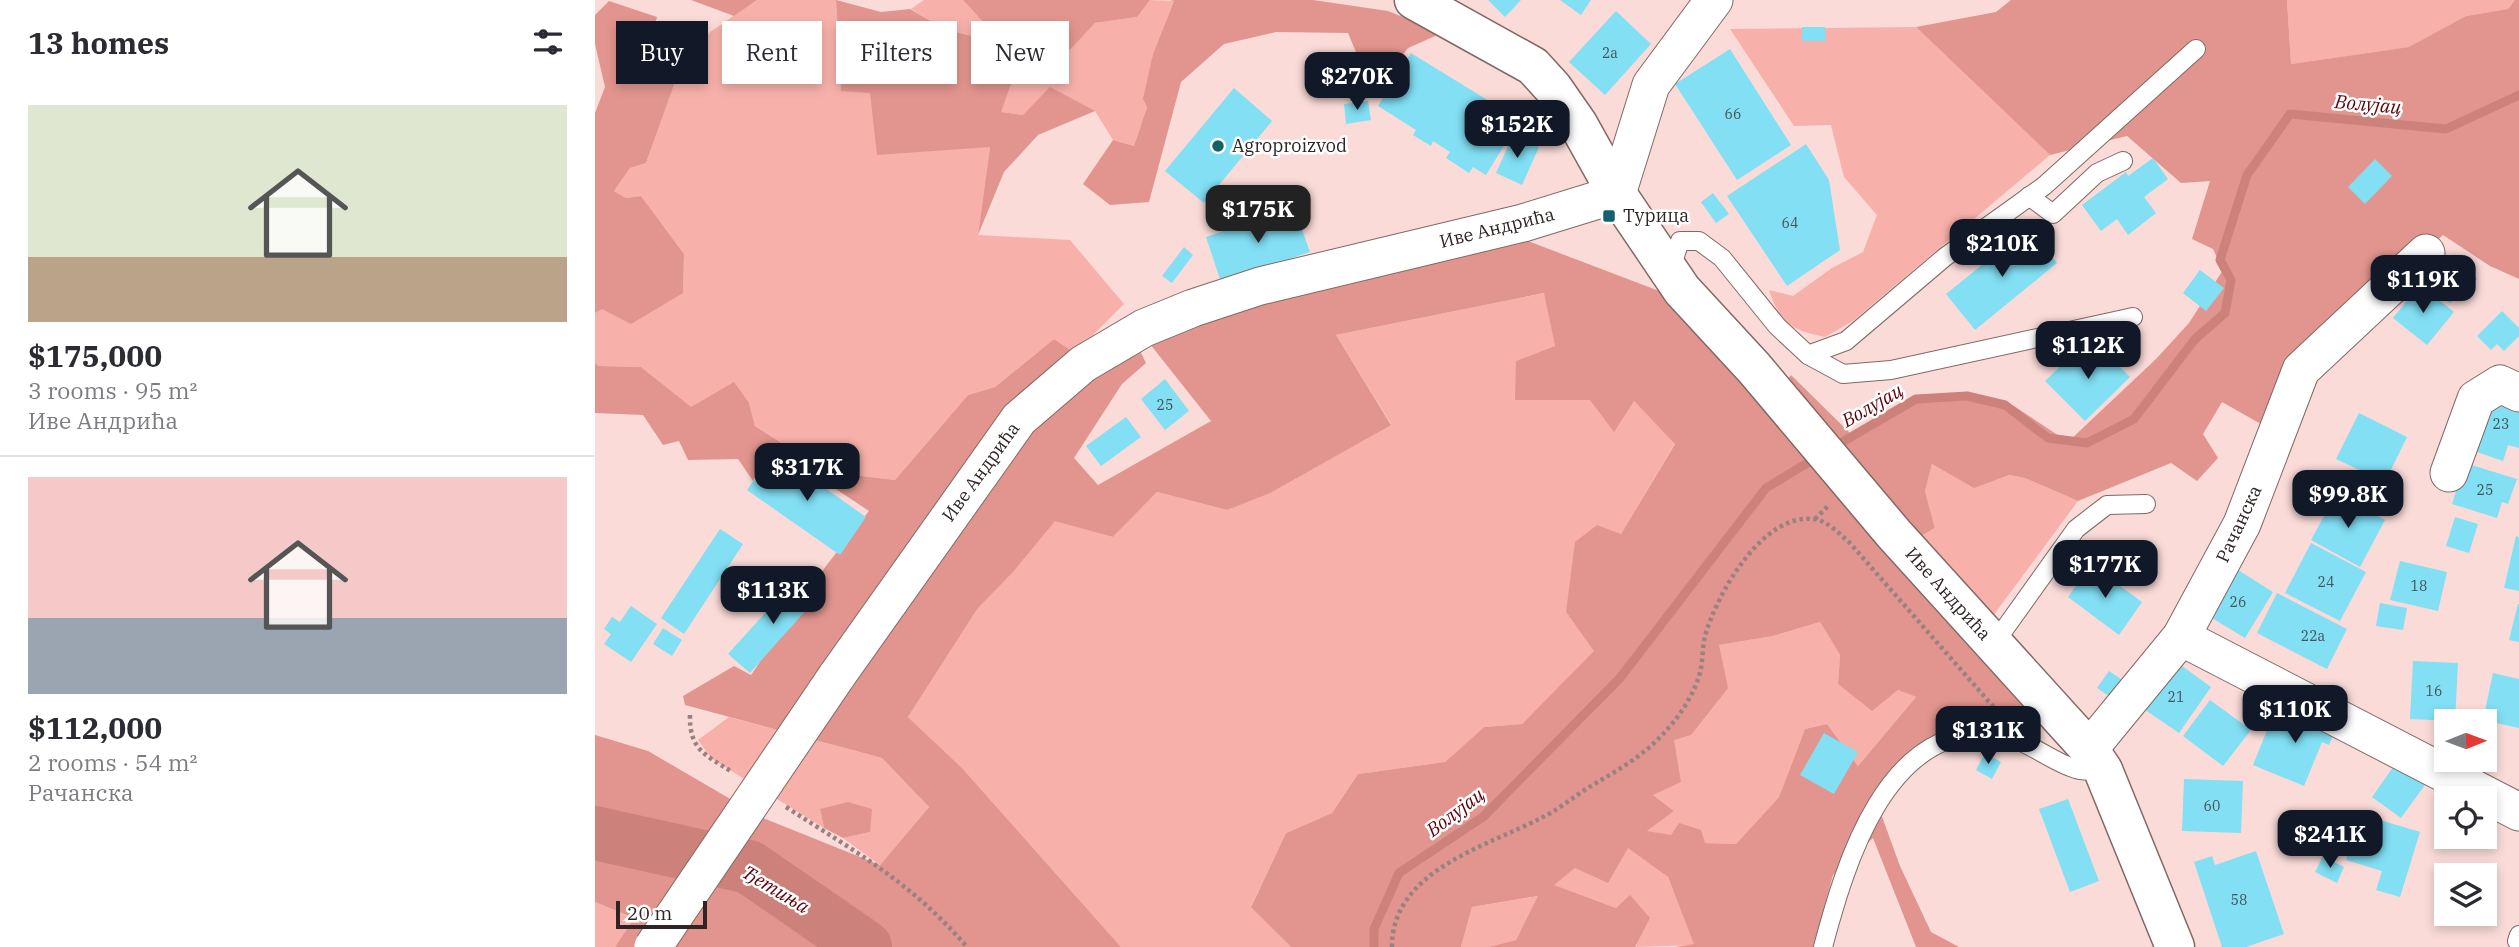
<!DOCTYPE html>
<meta charset="utf-8">
<style>
:root{--surface:#fff;--page:#f2f2f3;--text:#2b2b33;--muted:#7c7c81;--line:#e1e1e2;--accent:#111827}
body{margin:0;font-family:"IBM Plex Serif",serif;background:var(--page);color:var(--text);height:100vh;display:flex;flex-direction:column;font-size:26px;white-space:nowrap}
*{box-sizing:border-box;margin:0}
p{font-size:23px;color:var(--muted)}
.icon{flex:none;width:38px;height:38px;fill:none;stroke:currentColor;stroke-width:2;stroke-linecap:round;stroke-linejoin:round}
.map{position:relative;flex:1;overflow:hidden}
.panel{display:flex;flex-direction:column;background:var(--surface);width:595px}
.panel>*{flex:none}
.top-card{position:absolute;left:21px;top:21px;width:665px;height:63px;display:flex;gap:14px}
.needle{width:46px;rotate:89deg}
.buttons{position:absolute;left:1839px;top:709px;display:grid;gap:14px}
.buttons a{display:grid;place-items:center;width:63px;height:63px;border-radius:0px;background:var(--surface);box-shadow:0 4px 10px #0003;font-size:35px}
.scale{position:absolute;left:21px;bottom:18px;width:91px;box-sizing:border-box;padding-left:7px;border:4px solid #2f2423;border-top:0;font-size:19px;line-height:24px;white-space:nowrap;color:#2f2423;-webkit-text-stroke:5px #fff;paint-order:stroke}
.price{position:absolute;translate:-50% -60px;padding:0 16px;border-radius:14px;background:var(--accent);color:#fff;font-size:23px;line-height:46px;filter:drop-shadow(0 2px 4px #0008)}
.price::after{content:'';position:absolute;left:50%;top:42px;width:21px;height:16px;margin-left:-10px;background:inherit;clip-path:polygon(0 0,100% 0,50% 100%)}
.price.active{background:#222;color:#fff}
ul{padding:0;list-style:none}
li{display:grid;align-content:center;gap:14px;height:371px;padding:0 28px}
li+li{border-top:2px solid var(--line)}
li span{display:grid;place-items:center;height:217px;border-radius:0px;color:#555}
li>.icon{margin-inline-start:auto}
span .icon{width:126px;height:126px;fill:#fffc;stroke-width:1}
li b{font-size:30px}
h2{display:flex;justify-content:space-between;align-items:center;height:84px;padding:0 28px;font-size:30px}
.pill{padding:0 24px;border-radius:0px;background:var(--surface);box-shadow:0 4px 10px #0003;font-size:24px;line-height:63px}
.pill.active{background:var(--accent);color:#fff}
main{display:flex;flex:1;min-height:0}
.map>svg:first-child{display:block}
</style>
<main>
<section class="panel">
<h2>13 homes<svg class="icon" aria-label="filters" viewBox="0 0 24 24"><path d="M4 7h16M4 17h16"/><circle cx="9" cy="7" r="2"/><circle cx="15" cy="17" r="2"/></svg></h2>
<ul>
<li><span style="background:linear-gradient(#dfe7d0 70%,#b9a48a 0)"><svg class="icon" aria-label="home" viewBox="0 0 24 24"><path d="M3 11l9-7 9 7M6 9v11h12V9"/></svg></span><div><b>$175,000</b><p>3 rooms · 95 m²</p><p>Иве Андрића</p></div></li>
<li><span style="background:linear-gradient(#f6c9c9 65%,#9aa5b1 0)"><svg class="icon" aria-label="home" viewBox="0 0 24 24"><path d="M3 11l9-7 9 7M6 9v11h12V9"/></svg></span><div><b>$112,000</b><p>2 rooms · 54 m²</p><p>Рачанска</p></div></li>
</ul>
</section>
<div class="map">
<svg width="1924" height="947" viewBox="0 0 1924 947">
<rect width="100%" height="100%" fill="#fadbd8"/>
<g fill="#f7b1aa">
<path d="M162,0H241L246,90L275,92L395,147L383,235L475,240L529,304L480,353L459,339L400,387L373,395L300,480L234,472L160,426L154,403L96,408L46,367L4,366L0,363V313L7,308L88,293L89,254L46,196L31,198L19,191L35,168L51,163L83,74L115,32Z"/>
<path d="M329,0H368L388,22L378,36L350,29L316,9Z"/>
<path d="M555,0L579,1L558,54L552,107L539,146L518,140L500,111L428,115L405,112L418,79L430,64L476,49L500,23L542,17Z"/>
<path d="M1692,0H1920L1913,9L1871,16L1815,47L1696,64Z"/>
<path d="M1321,27L1455,155L1258,321L1230,337C1196,330 1185,323 1174,290L1198,296L1237,268L1268,252L1282,215L1249,177L1236,125L1199,126L1135,29Z"/>
<path d="M950,293L960,346L995,400L1039,401L1080,443L1026,534L971,612L1000,651L927,724L889,727L850,762L763,774L737,813L691,833L656,906L696,947H526L367,768L313,717L382,608L419,571L460,520L518,537L562,492L632,510L796,424L741,335Z"/>
<path d="M1337,464L1379,487L1414,475L1430,478L1483,501L1395,620L1326,536L1340,528L1330,491Z"/>
<path d="M1225,622L1245,655L1243,684L1277,710L1303,690L1321,697L1263,766L1232,724L1210,729L1184,797L1141,844L1110,843L1051,831L1079,811L1058,795L1079,740L1124,645L1178,636Z"/>
<path d="M134,717L287,758L334,807L285,865L248,838L275,832L225,810L229,828L117,759L103,740Z"/>
<path d="M1033,847L1073,877L1100,945L1040,947L1042,945L1035,896L1021,908L958,885L980,868Z"/>
<path d="M944,896L921,940L893,947H866L877,907Z"/>
<path d="M0,902L39,918L20,947H0Z"/>
</g>
<g fill="#e2958e" fill-rule="evenodd">
<path d="M96,0H162L139,16Z"/>
<path d="M241,0L286,12L315,9L350,29L377,36L388,22L368,0H555L542,17L500,23L476,49L430,64L418,79L406,112L428,115L455,87L500,111L443,135L409,172L383,235L395,147L282,155L275,93L246,91Z"/>
<path d="M575,0H718L793,11L847,33L813,48L778,93L767,94L773,81L753,33L681,32L629,44L586,82L554,202L515,205L488,184L518,140L539,146L552,107L548,99L558,54L579,1Z"/>
<path d="M1416,0H1692L1696,64L1814,47L1871,16L1913,9L1920,0H1924V279L1895,266L1848,235L1740,329L1673,428L1627,402L1608,434L1623,458L1602,481L1576,463L1483,501L1430,478L1414,475L1379,488L1337,464L1330,491L1340,528L1326,536L1187,388L1196,375L1256,434L1330,394H1378L1419,406L1473,442L1561,359L1594,323L1628,270L1618,249L1597,239L1615,181L1586,183L1532,136L1455,155L1321,27L1401,12Z"/>
<path d="M14,1L62,17L58,32L104,47L83,74L51,163L35,168L19,191L31,198L46,196L89,254L88,293L36,324L7,309L0,313V113L10,87L0,44V15Z"/>
<path d="M925,238L1072,294L1445,716L1327,744L1278,792L1305,866L1336,932L1364,947H1321L1278,838L1238,875L1218,947H1080L1099,944L1073,877L1033,848L1013,883L980,868L959,885L1021,908L1035,895L1055,918L1040,947H893L921,940L943,896L877,907L866,947H696L656,907L691,833L737,813L763,774L850,762L889,727L927,724L999,651L971,612L980,542L1002,525L1026,534L1080,444L1039,401L1019,432L995,400H920L921,361L960,346L949,293L741,335L796,425L675,493L632,510L562,492L518,537L460,521L419,571L382,609L313,717L367,768L526,947H20L39,918L0,902V735L53,751L168,818L285,865L334,807L287,758L90,705L88,696L139,666L156,675L231,566L274,511L176,446L158,481L143,459L93,460L84,441L68,445L48,415L0,413V363L4,366L46,367L96,407L139,382L154,403L160,426L233,472L300,480L373,395L400,387L459,339L480,353L541,343L551,363L527,384L479,458L503,485L616,421L551,339L740,284ZM1225,622L1245,655L1243,684L1277,711L1303,690L1321,697L1263,766L1232,724L1210,729L1184,797L1141,844L1110,843L1106,830L1084,823L1076,835L1052,831L1079,811L1058,795L1086,782L1079,740L1096,735L1133,688L1124,645L1178,636Z"/>
<path d="M253,802L277,809L275,832L248,838L229,828L225,809Z"/>
</g>
<g fill="none" stroke-linecap="round" stroke-linejoin="round">
<g stroke="#cc827b" stroke-width="9">
<path d="M1239,447L1321,399L1372,396L1410,405L1453,438L1492,443L1539,419L1600,339L1630,313L1636,280L1625,260L1652,175L1695,114L1851,129L1924,95"/>
<path d="M779,947V929L804,873L888,817L1025,678L1171,488L1224,456"/>
</g>
<path stroke="#cc827b" stroke-width="54" d="M0,833L154,867L270,947"/>
</g>
<g fill="#82dff4">
<path d="M893,0H926L910,17Z"/>
<path d="M965,0H996L986,15Z"/>
<path d="M1021,11L1056,44L1010,95L974,62Z"/>
<path d="M1207,27H1230L1231,41H1207Z"/>
<path d="M1135,49L1196,145L1142,180L1080,84Z"/>
<path d="M816,53L915,114L918,131L891,175L878,167L874,173L851,158L855,152L838,141L836,146L818,135L821,130L783,106Z"/>
<path d="M639,88L677,121L609,203L570,171Z"/>
<path d="M773,101L776,120L751,124L749,104Z"/>
<path d="M918,135L944,147L927,185L901,173Z"/>
<path d="M1211,144L1234,180L1245,250L1192,286L1132,196Z"/>
<path d="M1558,158L1573,179L1549,197L1561,213L1533,235L1522,219L1506,231L1487,205L1531,172L1533,176Z"/>
<path d="M1780,159L1797,176L1770,204L1753,187Z"/>
<path d="M1118,193L1134,214L1121,223L1106,202Z"/>
<path d="M699,207L715,252L626,282L611,237Z"/>
<path d="M1434,227L1462,263L1380,330L1351,294Z"/>
<path d="M589,247L598,255L577,283L567,276Z"/>
<path d="M1859,254L1882,279L1855,303L1828,283Z"/>
<path d="M1605,270L1629,288L1611,311L1588,293Z"/>
<path d="M1825,285L1859,312L1832,345L1798,318Z"/>
<path d="M1907,311L1924,328V336L1909,351L1902,344L1896,350L1882,336Z"/>
<path d="M1503,345L1535,377L1490,421L1450,381L1477,355L1484,362Z"/>
<path d="M570,379L594,411L570,430L546,399Z"/>
<path d="M1898,394L1924,403V448L1913,445L1908,461L1879,451Z"/>
<path d="M1764,413L1812,437L1790,482L1741,459Z"/>
<path d="M531,417L546,437L506,466L491,446Z"/>
<path d="M179,452L271,517L245,555L152,490Z"/>
<path d="M1870,463L1922,479L1913,504L1907,502L1902,518L1857,504Z"/>
<path d="M1741,494L1790,520L1765,567L1716,540Z"/>
<path d="M1860,517L1883,524L1874,553L1851,546Z"/>
<path d="M125,529L148,544L89,634L66,618Z"/>
<path d="M1921,536L1924,537V591L1909,588Z"/>
<path d="M1716,543L1771,572L1745,621L1690,593Z"/>
<path d="M1805,561L1852,572L1843,611L1795,600Z"/>
<path d="M1496,565L1547,602L1524,635L1473,597Z"/>
<path d="M1635,565L1678,592L1650,638L1607,612Z"/>
<path d="M201,579L222,598L155,673L133,654Z"/>
<path d="M1682,593L1752,629L1732,669L1662,633Z"/>
<path d="M1785,603L1812,608L1808,630L1781,626Z"/>
<path d="M1923,604H1924V642L1914,640Z"/>
<path d="M36,606L62,624L36,662L9,644L16,634L9,629L17,617L25,622Z"/>
<path d="M68,628L87,640L77,656L58,644Z"/>
<path d="M1580,661L1616,687L1584,733L1546,707Z"/>
<path d="M1818,661L1863,663L1860,721L1815,719Z"/>
<path d="M1514,671L1529,681L1517,698L1502,688Z"/>
<path d="M1898,673L1924,679V728L1888,720Z"/>
<path d="M1615,700L1656,730L1628,766L1588,736Z"/>
<path d="M1702,705L1743,723L1734,745L1727,742L1709,786L1658,765L1675,723L1692,730Z"/>
<path d="M1229,733L1263,752L1239,794L1205,775Z"/>
<path d="M1390,753L1406,762L1397,779L1381,770Z"/>
<path d="M1801,763L1830,785L1806,818L1777,797Z"/>
<path d="M1589,779L1648,781L1646,833L1587,831Z"/>
<path d="M1473,799L1504,881L1475,892L1444,809Z"/>
<path d="M1765,814L1825,832L1805,897L1781,890L1787,871L1751,860Z"/>
<path d="M1661,851L1689,934L1651,947H1627L1599,862L1617,856L1620,865Z"/>
<path d="M1728,856L1749,867L1742,883L1720,872Z"/>
</g>
<g fill="none" stroke-linecap="round" stroke-linejoin="round">
<defs>
<g id="lane">
<path d="M1434,196L1458,214L1502,173L1528,161"/>
<path d="M1081,270L1079,259L1085,241H1104L1127,258L1182,326L1213,355L1248,374L1296,370L1538,317"/>
<path d="M1213,355L1251,341L1350,257L1449,186L1601,49"/>
<path d="M1398,645L1481,529L1512,505L1551,504"/>
<path d="M1922,941L1924,935"/>
<path d="M1228,947C1250,864 1292,721 1402,735C1433,739 1454,761 1481,769C1488,772 1500,770 1508,770"/>
</g>
<g id="street">
<path d="M1854,473L1881,399L1905,384L1924,393"/>
<path d="M1586,637L1924,812"/>
<path d="M241,677L424,419L488,364L549,328L598,308L665,286L928,223L1022,194L1056,85L1119,0"/>
<path d="M1494,749L1586,637L1647,524L1706,370L1831,253"/>
</g>
<path id="secondary" d="M819,0L938,66L958,88L983,124L1022,194L1087,290L1159,368L1299,534L1494,749L1508,770L1580,947"/>
</defs>
<use href="#lane" stroke="#826865" stroke-width="20"/>
<use href="#street" stroke="#826865" stroke-width="39"/>
<use href="#secondary" stroke="#826865" stroke-width="41"/>
<g stroke="#978280" stroke-width="4.5" stroke-dasharray="3.5 3.5" stroke-linecap="butt">
<path d="M1220,519L1233,506"/>
<path d="M95,715C94,750 111,755 137,772"/>
<path d="M191,807C262,853 316,882 372,947"/>
<path d="M797,947C797,870 891,847 948,817C962,810 975,800 988,791C1015,774 1044,760 1066,736C1083,719 1098,697 1105,673C1108,661 1107,648 1110,636C1122,594 1167,513 1219,519C1233,521 1243,533 1254,542L1403,712"/>
</g>
<use href="#lane" stroke="#fff" stroke-width="18"/>
<use href="#street" stroke="#fff" stroke-width="37"/>
<use href="#secondary" stroke="#fff" stroke-width="38"/>
<defs>
<path id="street-bridge" d="M58,947L241,677"/>
</defs>
<use href="#street-bridge" stroke="#826865" stroke-width="39" stroke-linecap="butt"/>
<use href="#street-bridge" stroke="#fff" stroke-width="37"/>
</g>
<g fill="#16606e" stroke="#fff" stroke-width="2.5">
<circle cx="623" cy="146" r="7"/>
<rect x="1007" y="209" width="14" height="14" rx="3.5"/>
</g>
<g text-anchor="middle" stroke-width="5" stroke-linejoin="round" paint-order="stroke">
<g font-size="14" fill="#445357">
<text x="1015" y="58">2a</text>
<text x="1138" y="119">66</text>
<text x="1195" y="228">64</text>
<text x="570" y="410">25</text>
<text x="1906" y="429">23</text>
<text x="1890" y="495">25</text>
<text x="1731" y="587">24</text>
<text x="1824" y="591">18</text>
<text x="1643" y="607">26</text>
<text x="1718" y="641">22a</text>
<text x="1839" y="696">16</text>
<text x="1581" y="702">21</text>
<text x="1617" y="811">60</text>
<text x="1644" y="905">58</text>
</g>
<g font-size="18" fill="#2f2423" stroke="#fff" text-anchor="start">
<text x="637" y="152">Agroproizvod</text>
<text x="1028" y="222">Турица</text>
</g>
<g font-size="18" fill="#2f2423" stroke="#fff">
<text transform="translate(902 228) rotate(-14)" y="6">Иве Андрића</text>
<text transform="translate(386 472) rotate(-54)" y="6">Иве Андрића</text>
<text transform="translate(1644 524) rotate(-65)" y="6">Рачанска</text>
<text transform="translate(1353 594) rotate(48)" y="6">Иве Андрића</text>
</g>
<g font-size="19" font-style="italic" fill="#5f0109" stroke="#fff">
<text transform="translate(1773 104) rotate(5)" y="7">Волујац</text>
<text transform="translate(1277 405) rotate(-30)" y="7">Волујац</text>
<text transform="translate(860 812) rotate(-37)" y="7">Волујац</text>
<text transform="translate(181 889) rotate(31)" y="7">Ђетиња</text>
</g>
</g>
</svg>
<div class="buttons">
<a><svg class="needle" viewBox="-14 -14 28 28"><path d="M0-13l5 13h-10z" fill="#e53935"/><path d="M0 13l5-13h-10z" fill="#7c7c81"/></svg></a>
<a><svg class="icon" aria-label="locate" viewBox="0 0 24 24"><circle cx="12" cy="12" r="6"/><path d="M12 2v4M12 18v4M2 12h4M18 12h4"/></svg></a>
<a><svg class="icon" aria-label="layers" viewBox="0 0 24 24"><path d="M12 4l9 5-9 5-9-5zM3 14l9 5 9-5"/></svg></a>
</div>
<div class="scale">20 m</div>
<b class="price" style="left:762px;top:112px">$270K</b>
<b class="price" style="left:922px;top:160px">$152K</b>
<b class="price active" style="left:663px;top:245px">$175K</b>
<b class="price" style="left:1407px;top:279px">$210K</b>
<b class="price" style="left:1828px;top:315px">$119K</b>
<b class="price" style="left:1493px;top:381px">$112K</b>
<b class="price" style="left:212px;top:503px">$317K</b>
<b class="price" style="left:1753px;top:530px">$99.8K</b>
<b class="price" style="left:1510px;top:600px">$177K</b>
<b class="price" style="left:178px;top:626px">$113K</b>
<b class="price" style="left:1700px;top:745px">$110K</b>
<b class="price" style="left:1393px;top:766px">$131K</b>
<b class="price" style="left:1735px;top:870px">$241K</b>
<div class="top-card">
<a class="pill active">Buy</a>
<a class="pill">Rent</a>
<a class="pill">Filters</a>
<a class="pill">New</a>
</div>
</div>
</main>
